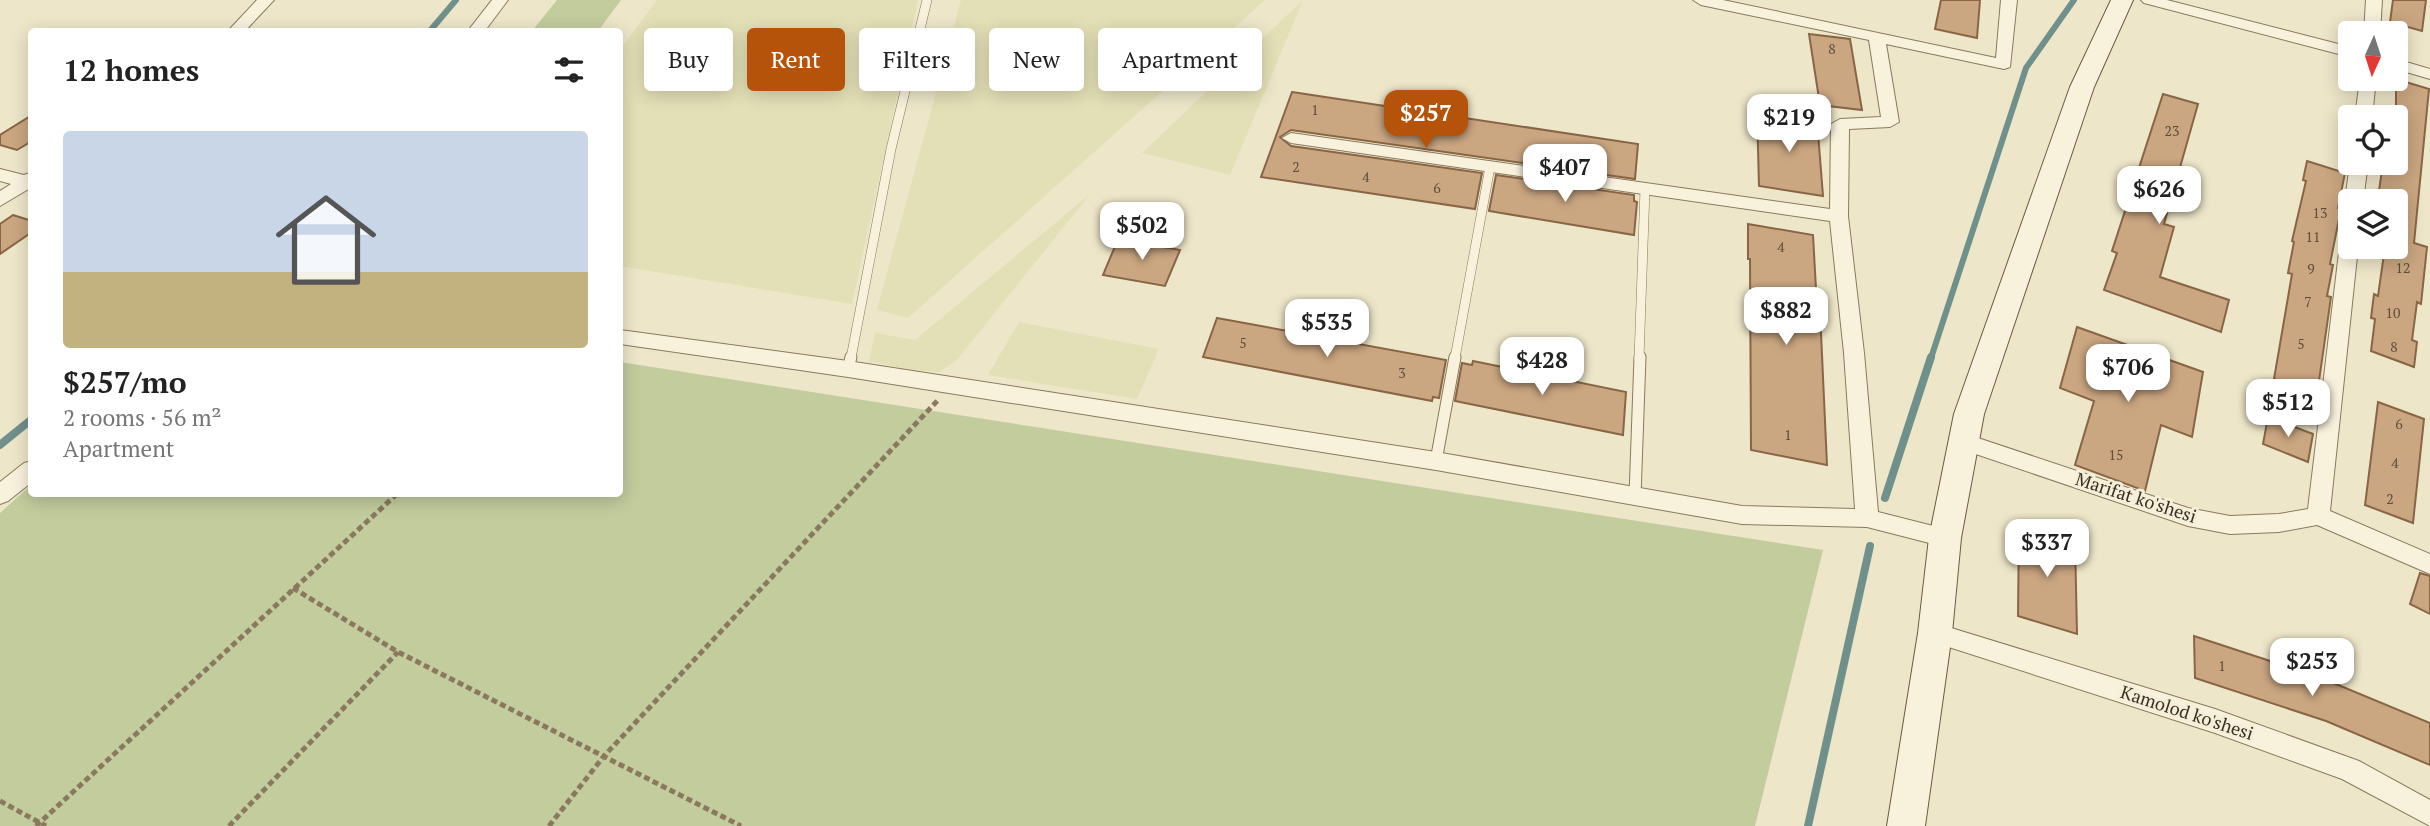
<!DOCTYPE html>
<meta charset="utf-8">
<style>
:root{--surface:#fff;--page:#f6f6f6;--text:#222;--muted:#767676;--line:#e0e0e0;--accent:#b45309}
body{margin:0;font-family:"PT Serif",serif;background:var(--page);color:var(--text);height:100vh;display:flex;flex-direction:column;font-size:26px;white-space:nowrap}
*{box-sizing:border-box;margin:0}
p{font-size:23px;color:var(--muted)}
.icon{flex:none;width:38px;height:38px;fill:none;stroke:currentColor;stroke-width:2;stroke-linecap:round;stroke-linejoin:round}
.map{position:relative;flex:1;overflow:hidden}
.panel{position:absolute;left:28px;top:28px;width:595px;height:469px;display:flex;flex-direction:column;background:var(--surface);border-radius:7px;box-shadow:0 4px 18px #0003}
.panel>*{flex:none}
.guide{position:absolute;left:644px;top:28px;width:665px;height:63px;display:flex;gap:14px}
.needle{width:46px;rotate:183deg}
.tools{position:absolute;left:2338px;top:21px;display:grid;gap:14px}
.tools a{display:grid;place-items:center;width:70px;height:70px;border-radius:7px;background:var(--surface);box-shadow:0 4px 18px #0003;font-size:35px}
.price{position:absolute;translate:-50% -60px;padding:0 16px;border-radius:14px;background:#fff;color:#222;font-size:23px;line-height:46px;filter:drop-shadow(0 2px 4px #0008)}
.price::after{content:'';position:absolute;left:50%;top:42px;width:21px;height:16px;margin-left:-10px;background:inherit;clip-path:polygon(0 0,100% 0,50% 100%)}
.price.active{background:var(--accent);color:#fff}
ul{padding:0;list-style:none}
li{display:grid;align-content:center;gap:14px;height:371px;padding:0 35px}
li+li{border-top:2px solid var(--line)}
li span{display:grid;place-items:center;height:217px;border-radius:7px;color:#555}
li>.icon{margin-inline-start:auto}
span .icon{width:126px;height:126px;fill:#fffc;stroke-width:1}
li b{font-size:30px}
h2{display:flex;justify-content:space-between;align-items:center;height:84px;padding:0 35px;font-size:30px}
.chip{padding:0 24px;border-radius:7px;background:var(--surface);box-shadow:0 4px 18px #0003;font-size:24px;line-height:63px}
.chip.active{background:var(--accent);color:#fff}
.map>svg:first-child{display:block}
</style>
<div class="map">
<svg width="2430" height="826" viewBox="0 0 2430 826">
<rect width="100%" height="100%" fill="#ede6c9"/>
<g fill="#e3e0b7">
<path d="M657,0H918L852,304L620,266V50Z"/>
<path d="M961,0H1265L908,318L877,310Z"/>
<path d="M1303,0L1230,175L1142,153Z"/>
<path d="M1090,194L957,360L939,372L909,370L869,361L875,333L915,340Z"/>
<path d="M1019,322L1159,349L1137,399L988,375Z"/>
</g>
<g fill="#c2cc9d">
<path d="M557,0H621L598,31H532Z"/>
<path d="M620,362L1823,550L1755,826H0V513L31,485L32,494H620Z"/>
</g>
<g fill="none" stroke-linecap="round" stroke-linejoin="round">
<g stroke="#70908b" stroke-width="6">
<path d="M429,32L456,0"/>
<path d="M1931,358L2026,68L2074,0"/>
</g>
<g stroke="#70908b" stroke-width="8">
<path d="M0,445L32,419"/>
<path d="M1885,498L1931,357"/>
<path d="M1808,826L1870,546"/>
</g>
</g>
<g fill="#caa681" stroke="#886645" stroke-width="2">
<path d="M1941,0H1980L1977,38L1935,29Z"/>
<path d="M2393,0H2426L2422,31L2390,22Z"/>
<path d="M1809,34L1850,39L1862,110L1820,105Z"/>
<path d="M2396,79L2429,89L2414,243L2427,247L2421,304L2417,302L2412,340L2417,342L2414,367L2371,351L2375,319L2371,318L2374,294L2378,296L2385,247H2396V201L2378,198L2383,163H2396Z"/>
<path d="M1292,92L1638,144L1635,179L1291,130L1280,137L1291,146L1482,173L1475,209L1261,177Z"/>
<path d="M2163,94L2198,104L2164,224L2174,227L2160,277L2229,300L2221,332L2104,290L2117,253L2112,251Z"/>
<path d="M1757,111L1817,120L1823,196L1759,186Z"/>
<path d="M32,115V141L17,150L0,145V135Z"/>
<path d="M2307,161L2345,173L2338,208L2341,209L2330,264L2333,265L2327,296L2331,297L2317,395L2274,379L2292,274L2288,273L2294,242L2292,241L2306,181L2303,180Z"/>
<path d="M1496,175L1634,195V201L1637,202L1634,235L1489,211Z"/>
<path d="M13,215L32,221V232L0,254V224Z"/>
<path d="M1748,224L1813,235L1816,289H1819L1827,465L1751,450L1750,259H1748Z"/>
<path d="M1118,239L1180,250L1165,286L1103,275Z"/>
<path d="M1217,318L1446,360L1439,398L1433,397L1432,401L1203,357Z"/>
<path d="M2077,327L2203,372L2192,437L2161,425L2145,491L2075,465L2094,401L2060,388Z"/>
<path d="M1473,361L1626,392L1623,435L1455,401L1462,363L1472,365Z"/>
<path d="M2378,402L2424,419L2413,523L2365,505Z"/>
<path d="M2268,417L2313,434L2308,462L2263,444Z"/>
<path d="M2019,525L2075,541L2077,634L2018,616Z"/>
<path d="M2420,573L2430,576V614L2410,604Z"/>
<path d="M2194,636L2319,677L2430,723V765L2326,721L2195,678Z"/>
</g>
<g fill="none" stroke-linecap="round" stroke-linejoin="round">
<defs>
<g id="lane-far1">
<path d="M851,358L891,149L927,0"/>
<path d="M1455,358L1490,167"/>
<path d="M1639,358L1645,189"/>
</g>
<g id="lane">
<path d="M848,369L851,357"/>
<path d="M1436,461L1455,357"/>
<path d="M1635,496L1640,357"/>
</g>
<g id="street">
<path d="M257,0H274L244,32H227Z"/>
<path d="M492,0H508L484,32H467Z"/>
<path d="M1693,0H1723L1996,58L2001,0H2017L2010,67L2004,69L1886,44L1899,122L1890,127L1849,129L1848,216L1864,353L1878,512L1953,531L1956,538L1953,545L1945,547L1867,527L1742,524L1436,470L848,377L620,344V330L848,361L1436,452L1742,506L1855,509L1844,353L1830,221L1291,143L1282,138L1291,133L1830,209L1831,124L1840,119L1881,117L1869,40L1701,5Z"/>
<path d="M2141,0H2167L2350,47V57L2144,3Z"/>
<path d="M2366,0H2382L2380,33H2364Z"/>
<path d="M2396,59L2430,69V79L2396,69Z"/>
<path d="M2360,79H2376L2372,117H2355Z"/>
<path d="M2350,163H2368L2363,201H2350V206L2345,201Z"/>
<path d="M0,169L24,175L32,172V187L0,206V191L11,184L0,181Z"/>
<path d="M2350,230V247H2358L2330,511L2430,554V574L2317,525L2279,532L2230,534L2188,526L1955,447L1952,441L1955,435L1963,433L2188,508L2230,516L2279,514L2308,509L2341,236L2343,232Z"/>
<path d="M32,461V482L8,501L0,504V482L24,463Z"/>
<path d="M1935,623L2215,709L2359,761L2430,800V826L2342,779L2215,733L1927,640L1923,633L1927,626Z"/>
</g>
<path id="secondary" d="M2111,0H2133L2094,87L1984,414L1961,538L1952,633L1925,826H1887L1918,633L1929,538L1954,414L2070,87Z"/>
</defs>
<use href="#lane-far1" stroke="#8a795e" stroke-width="10"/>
<use href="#lane" stroke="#8a795e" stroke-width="13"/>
<use href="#street" stroke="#8a795e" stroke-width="2"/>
<use href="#secondary" stroke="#6c5a41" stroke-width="2"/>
<g stroke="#8a795e" stroke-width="5" stroke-dasharray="6 3.5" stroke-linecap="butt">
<path d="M293,588L398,652L741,826"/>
<path d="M0,801L46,826"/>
<path d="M36,826L397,494"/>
<path d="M229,826L398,652"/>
<path d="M549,826L604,756L938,400"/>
</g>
<use href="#lane-far1" stroke="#f8f2dd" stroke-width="9"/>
<use href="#lane" stroke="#f8f2dd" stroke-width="11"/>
<use href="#street" fill="#f8f2dd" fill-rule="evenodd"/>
<use href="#secondary" fill="#f8f2dd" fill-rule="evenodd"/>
</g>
<g text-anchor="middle" stroke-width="6" stroke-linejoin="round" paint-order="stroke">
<g font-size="14" fill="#5f4e39">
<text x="1832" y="54">8</text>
<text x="1315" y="115">1</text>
<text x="2172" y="136">23</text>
<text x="1296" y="172">2</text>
<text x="1366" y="182">4</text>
<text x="1437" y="193">6</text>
<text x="2320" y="218">13</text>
<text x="2313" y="242">11</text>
<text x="1781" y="252">4</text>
<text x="2403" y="273">12</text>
<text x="2311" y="274">9</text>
<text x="2308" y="307">7</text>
<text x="2393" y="318">10</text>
<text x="1243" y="348">5</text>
<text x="2301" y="349">5</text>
<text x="2394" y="352">8</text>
<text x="1402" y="378">3</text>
<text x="2399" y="429">6</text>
<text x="1788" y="440">1</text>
<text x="2116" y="460">15</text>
<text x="2395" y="468">4</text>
<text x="2390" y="504">2</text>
<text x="2222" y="671">1</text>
</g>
<g font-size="18" fill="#3b3021" stroke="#f5efd9">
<text transform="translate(2136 498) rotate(18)" y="6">Marifat ko'shesi</text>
<text transform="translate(2187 713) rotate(18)" y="6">Kamolod ko'shesi</text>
</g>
</g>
</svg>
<div class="tools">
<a><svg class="needle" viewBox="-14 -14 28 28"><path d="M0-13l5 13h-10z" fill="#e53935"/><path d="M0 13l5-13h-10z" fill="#767676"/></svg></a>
<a><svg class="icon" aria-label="locate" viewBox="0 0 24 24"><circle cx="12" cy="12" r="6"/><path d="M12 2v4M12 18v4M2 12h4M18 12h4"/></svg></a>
<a><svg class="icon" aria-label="layers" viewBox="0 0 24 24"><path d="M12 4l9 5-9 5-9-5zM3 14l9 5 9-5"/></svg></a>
</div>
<b class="price active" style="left:1426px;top:150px">$257</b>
<b class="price" style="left:1789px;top:154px">$219</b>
<b class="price" style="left:1565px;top:204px">$407</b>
<b class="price" style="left:2159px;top:226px">$626</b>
<b class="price" style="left:1142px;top:262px">$502</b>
<b class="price" style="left:1786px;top:347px">$882</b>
<b class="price" style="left:1327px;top:359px">$535</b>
<b class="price" style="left:1542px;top:397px">$428</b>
<b class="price" style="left:2128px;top:404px">$706</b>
<b class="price" style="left:2288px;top:439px">$512</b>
<b class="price" style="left:2047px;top:579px">$337</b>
<b class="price" style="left:2312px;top:698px">$253</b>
<div class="guide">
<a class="chip">Buy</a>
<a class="chip active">Rent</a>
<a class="chip">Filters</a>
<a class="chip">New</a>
<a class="chip">Apartment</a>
</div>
<section class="panel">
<h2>12 homes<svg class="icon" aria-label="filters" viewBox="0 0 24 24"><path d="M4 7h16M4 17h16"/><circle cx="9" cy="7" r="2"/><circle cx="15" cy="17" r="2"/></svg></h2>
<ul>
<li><span style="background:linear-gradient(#c9d6e8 65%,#c2b280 0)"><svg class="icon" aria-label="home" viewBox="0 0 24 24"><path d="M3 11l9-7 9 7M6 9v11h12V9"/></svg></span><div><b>$257/mo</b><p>2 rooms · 56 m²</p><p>Apartment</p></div></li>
</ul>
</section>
</div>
